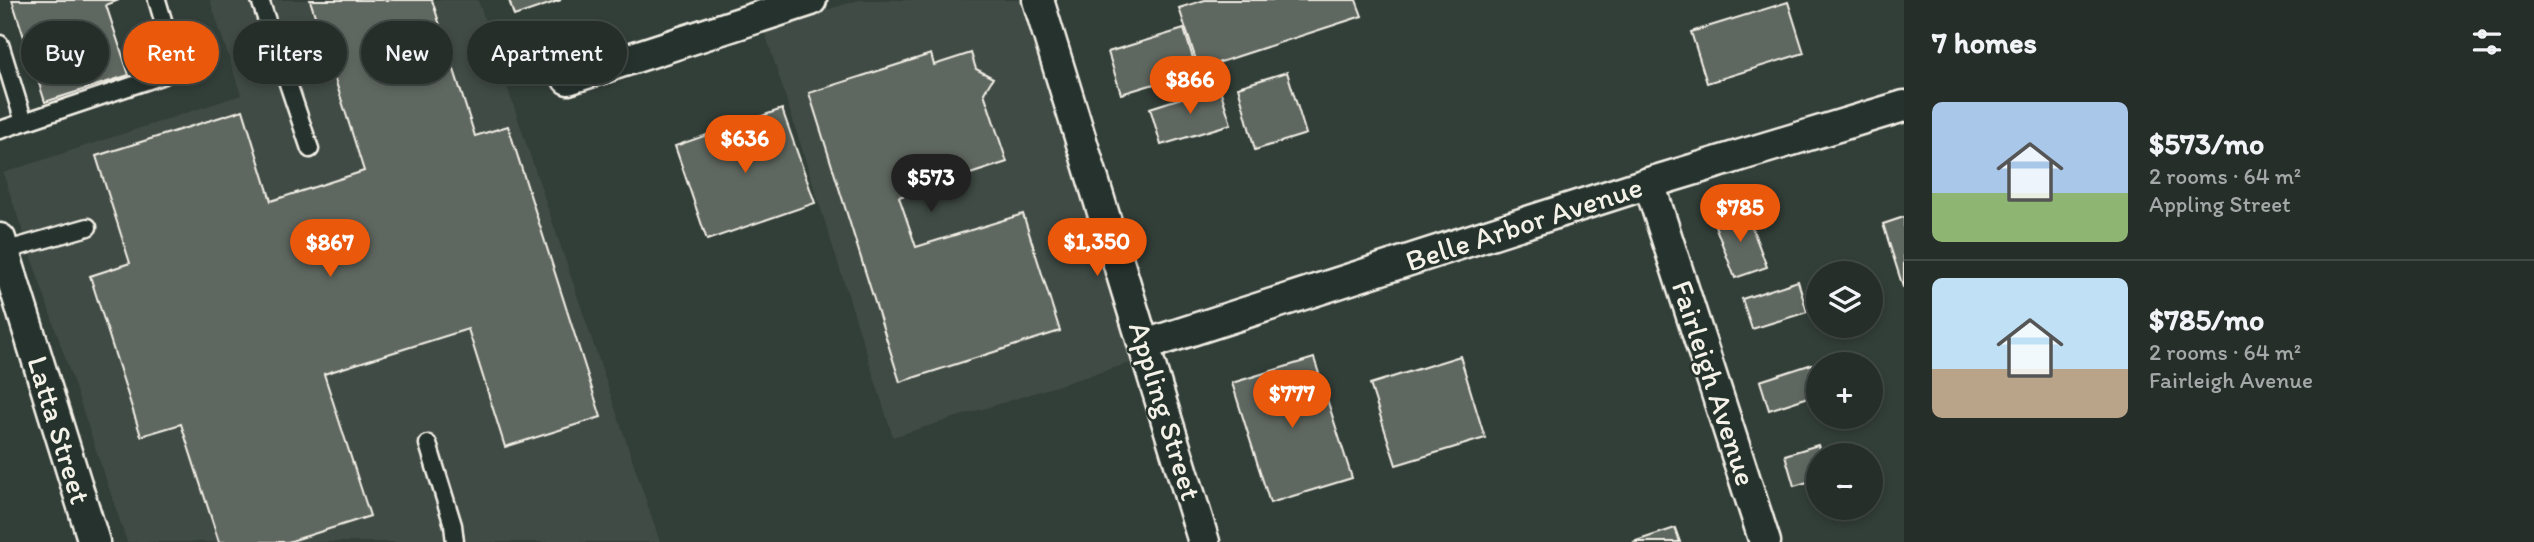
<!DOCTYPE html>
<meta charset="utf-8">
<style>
:root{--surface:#262e2a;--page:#323a36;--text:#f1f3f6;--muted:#a4a8a8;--line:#424a47;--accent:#ea580c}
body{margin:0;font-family:Itim,sans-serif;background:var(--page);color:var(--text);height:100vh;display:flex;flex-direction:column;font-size:26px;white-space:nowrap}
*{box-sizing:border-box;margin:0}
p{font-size:23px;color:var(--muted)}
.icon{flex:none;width:38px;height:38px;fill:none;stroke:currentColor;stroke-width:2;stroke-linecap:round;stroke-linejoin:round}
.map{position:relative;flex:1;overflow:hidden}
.panel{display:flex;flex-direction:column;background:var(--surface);width:630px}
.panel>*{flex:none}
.guide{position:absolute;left:21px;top:21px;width:665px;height:63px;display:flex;gap:14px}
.controls{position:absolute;left:1806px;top:261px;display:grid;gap:14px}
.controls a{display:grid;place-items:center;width:77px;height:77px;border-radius:50%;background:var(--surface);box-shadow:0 4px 10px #0003,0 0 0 2px var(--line);font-size:35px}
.price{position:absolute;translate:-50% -60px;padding:0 16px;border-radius:24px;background:var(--accent);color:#fff;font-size:23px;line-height:46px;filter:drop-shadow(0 2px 4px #0008)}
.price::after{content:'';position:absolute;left:50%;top:42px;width:21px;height:16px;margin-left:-10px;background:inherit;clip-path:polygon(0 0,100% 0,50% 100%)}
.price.current{background:#222;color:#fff}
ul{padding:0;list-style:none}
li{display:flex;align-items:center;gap:21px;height:175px;padding:0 28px}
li+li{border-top:2px solid var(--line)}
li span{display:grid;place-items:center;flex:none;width:196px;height:140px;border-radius:10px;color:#555}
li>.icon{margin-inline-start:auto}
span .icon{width:84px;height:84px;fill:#fffc;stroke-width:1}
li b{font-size:30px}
h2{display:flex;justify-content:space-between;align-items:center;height:84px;padding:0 28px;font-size:30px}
.pill{padding:0 24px;border-radius:32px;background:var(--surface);box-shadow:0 4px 10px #0003,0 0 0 2px var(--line);font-size:24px;line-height:63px}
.pill.current{background:var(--accent);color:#fff}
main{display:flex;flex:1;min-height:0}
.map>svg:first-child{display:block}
</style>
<main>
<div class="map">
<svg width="1904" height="542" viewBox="0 0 1904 542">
<rect width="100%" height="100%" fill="#323e38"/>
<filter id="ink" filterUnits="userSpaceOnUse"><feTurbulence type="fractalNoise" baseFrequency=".0143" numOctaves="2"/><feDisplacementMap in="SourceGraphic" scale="14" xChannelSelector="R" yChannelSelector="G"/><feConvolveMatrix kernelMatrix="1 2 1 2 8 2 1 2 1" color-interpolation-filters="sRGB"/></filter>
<g filter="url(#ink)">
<g fill="#404b44">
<path d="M210,0H478L660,542H127L3,173L241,95Z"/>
<path d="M859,0H1020L1133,362L893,437L764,29Z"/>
</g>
<g fill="#5f6861" stroke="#f4f1e8" stroke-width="2">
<path d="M12,0H119L106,5L129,75L45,102Z"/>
<path d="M310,0H432L475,136L508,126L601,417L505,447L468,329L324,374L370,516L288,542H219L181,424L141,436L90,276L130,263L96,156L243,110L271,201L364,171Z"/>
<path d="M509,0H561L514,16Z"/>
<path d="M1205,0H1356L1362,16L1199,69L1179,8Z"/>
<path d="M1788,2L1804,53L1707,83L1691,32Z"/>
<path d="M1184,29L1197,71L1121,94L1108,52Z"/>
<path d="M971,53L976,69L993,78L984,93L1007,162L899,197L916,247L1023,214L1060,331L900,382L809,93L931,54L934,65Z"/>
<path d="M1287,72L1306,134L1255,150L1238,87Z"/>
<path d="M1219,86L1231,124L1161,145L1150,108Z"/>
<path d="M782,109L815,203L707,240L675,146Z"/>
<path d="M1745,209L1767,267L1735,278L1713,220Z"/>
<path d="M1904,217V287H1903L1883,224Z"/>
<path d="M1798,281L1807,312L1752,329L1742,299Z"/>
<path d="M1460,356L1485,438L1396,465L1370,384Z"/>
<path d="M1314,358L1352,478L1270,503L1232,383Z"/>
<path d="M1812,364L1818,382V394L1769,410L1760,381Z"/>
<path d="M1818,445L1821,455H1818V479L1794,486L1785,455Z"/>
<path d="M1675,528L1680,542H1633Z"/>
</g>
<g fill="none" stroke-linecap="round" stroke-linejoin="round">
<defs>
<g id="service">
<path d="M260,0L310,149"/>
<path d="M0,44L24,122"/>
<path d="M0,130L164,75L172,66L174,57L157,0"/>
<path d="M4,251L88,227"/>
<path d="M428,444L453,525L455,542"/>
</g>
<g id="minor">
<path d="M1038,0L1204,542"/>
<path d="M568,79L811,0"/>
<path d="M1649,183L1765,542"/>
<path d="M0,239L94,542"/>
<path d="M1145,345L1649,183L1904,106"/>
</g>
</defs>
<use href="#service" stroke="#f4f1e8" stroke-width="21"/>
<use href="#minor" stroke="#f4f1e8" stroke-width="35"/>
<use href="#service" stroke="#26332d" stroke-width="16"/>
<use href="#minor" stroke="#26332d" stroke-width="30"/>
</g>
</g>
<g text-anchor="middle" stroke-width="5" stroke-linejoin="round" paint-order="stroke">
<g font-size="30" fill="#f4f1e8" stroke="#26332d">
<text transform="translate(1524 224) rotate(-18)" y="10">Belle Arbor Avenue</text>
<text transform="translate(1714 383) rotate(72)" y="10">Fairleigh Avenue</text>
<text transform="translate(1165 411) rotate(73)" y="10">Appling Street</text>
<text transform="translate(59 430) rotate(73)" y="10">Latta Street</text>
</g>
</g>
</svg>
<div class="controls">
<a><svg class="icon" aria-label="layers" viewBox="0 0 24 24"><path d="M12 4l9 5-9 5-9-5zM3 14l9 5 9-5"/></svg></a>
<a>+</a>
<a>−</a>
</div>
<b class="price" style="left:1190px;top:116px">$866</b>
<b class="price" style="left:745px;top:175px">$636</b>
<b class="price current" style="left:931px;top:214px">$573</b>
<b class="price" style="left:1740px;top:244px">$785</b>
<b class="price" style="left:1097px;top:278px">$1,350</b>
<b class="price" style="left:330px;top:279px">$867</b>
<b class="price" style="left:1292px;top:430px">$777</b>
<div class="guide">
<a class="pill">Buy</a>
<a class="pill current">Rent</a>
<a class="pill">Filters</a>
<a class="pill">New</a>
<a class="pill">Apartment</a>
</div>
</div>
<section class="panel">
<h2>7 homes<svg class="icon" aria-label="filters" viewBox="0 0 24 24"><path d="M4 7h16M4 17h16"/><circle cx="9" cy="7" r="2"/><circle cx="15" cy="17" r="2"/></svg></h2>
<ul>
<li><span style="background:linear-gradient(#a9c7e8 65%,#8fb573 0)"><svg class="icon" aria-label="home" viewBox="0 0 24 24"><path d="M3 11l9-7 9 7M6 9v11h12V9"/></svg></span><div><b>$573/mo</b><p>2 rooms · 64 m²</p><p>Appling Street</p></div></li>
<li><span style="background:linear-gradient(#bfe0f5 65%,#b9a48a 0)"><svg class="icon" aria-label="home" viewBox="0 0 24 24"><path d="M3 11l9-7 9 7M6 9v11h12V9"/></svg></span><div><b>$785/mo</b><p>2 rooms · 64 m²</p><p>Fairleigh Avenue</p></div></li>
</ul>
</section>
</main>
